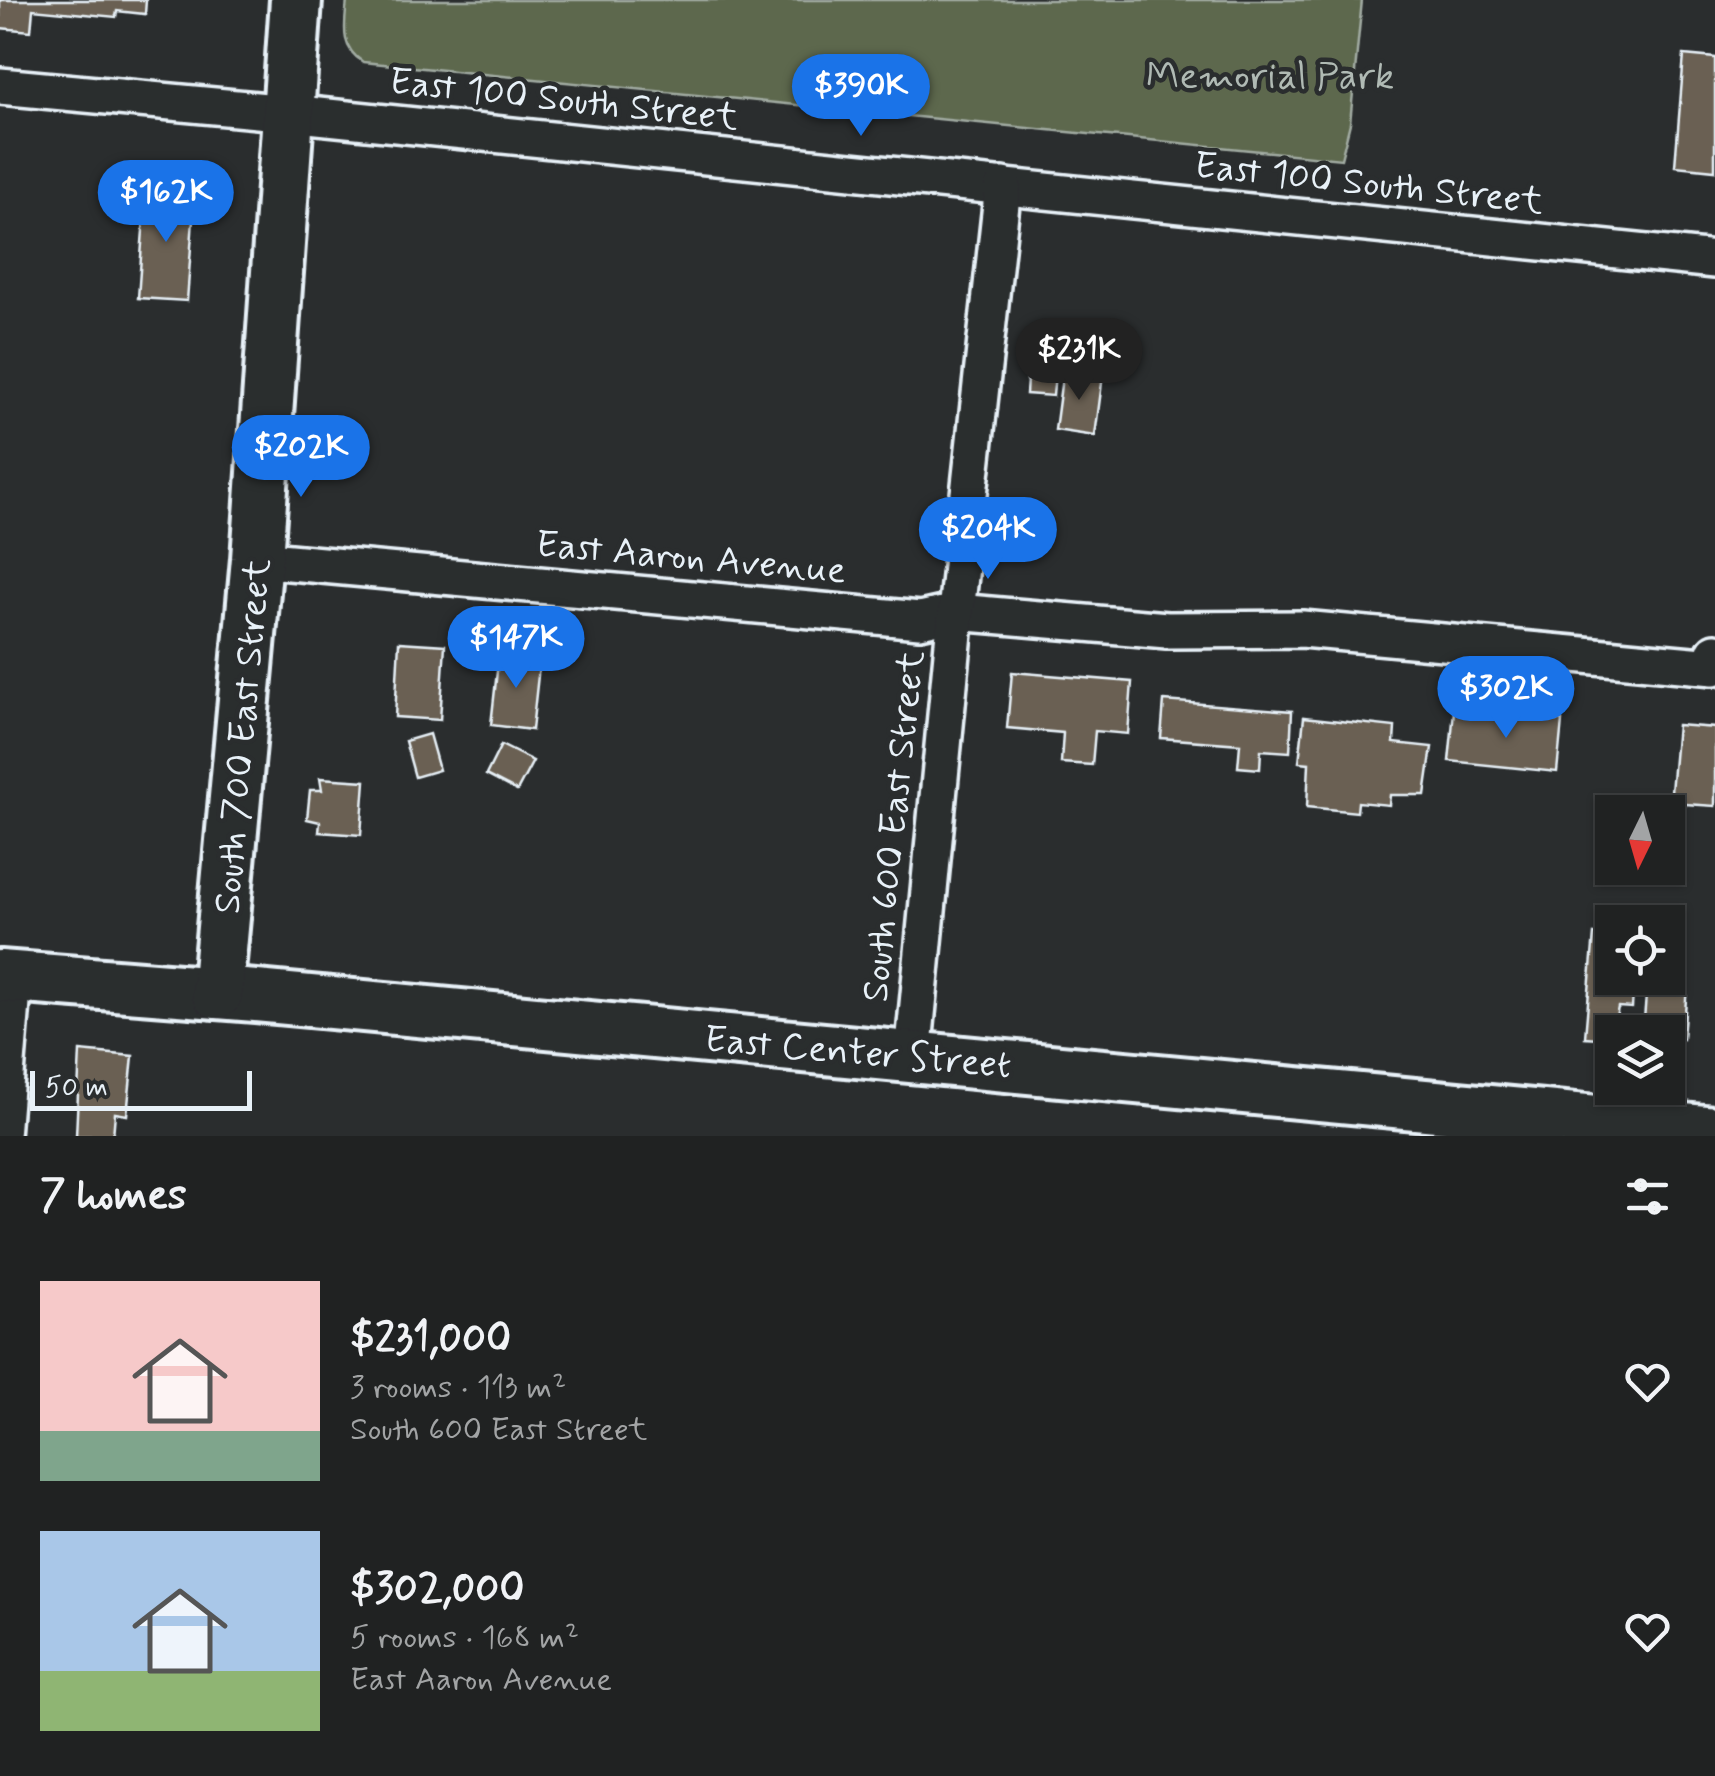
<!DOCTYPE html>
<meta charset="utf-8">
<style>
:root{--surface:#202222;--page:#2d2f2f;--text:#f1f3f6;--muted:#a2a4a5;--line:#3d3f40;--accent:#1a73e8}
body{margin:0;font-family:Mynerve,sans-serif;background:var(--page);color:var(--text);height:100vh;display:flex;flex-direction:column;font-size:38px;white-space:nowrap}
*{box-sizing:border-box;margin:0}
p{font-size:32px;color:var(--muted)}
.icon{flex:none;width:55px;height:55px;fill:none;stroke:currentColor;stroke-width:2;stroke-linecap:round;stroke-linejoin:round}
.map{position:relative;height:1136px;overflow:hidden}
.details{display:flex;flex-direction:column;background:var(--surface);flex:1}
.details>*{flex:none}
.needle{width:65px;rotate:185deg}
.controls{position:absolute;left:1595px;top:795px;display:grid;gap:20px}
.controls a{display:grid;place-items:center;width:90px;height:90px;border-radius:0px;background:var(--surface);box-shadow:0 2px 8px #0004,0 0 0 2px var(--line);font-size:50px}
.scale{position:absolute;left:30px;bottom:25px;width:222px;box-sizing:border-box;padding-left:10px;border:5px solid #e8f1f8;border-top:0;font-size:28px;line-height:35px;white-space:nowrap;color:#e8f1f8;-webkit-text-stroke:8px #2a2d2e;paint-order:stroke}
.price{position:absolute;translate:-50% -85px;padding:0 22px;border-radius:35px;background:var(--accent);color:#fff;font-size:32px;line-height:65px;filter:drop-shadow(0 2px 5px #0008)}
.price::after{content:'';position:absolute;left:50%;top:60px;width:30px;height:22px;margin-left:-15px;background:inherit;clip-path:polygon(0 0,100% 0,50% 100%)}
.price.on{background:#222;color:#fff}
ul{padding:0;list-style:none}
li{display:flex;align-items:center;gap:30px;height:250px;padding:0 40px}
li span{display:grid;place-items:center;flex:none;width:280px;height:200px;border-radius:0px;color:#555}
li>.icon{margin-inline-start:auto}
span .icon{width:120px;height:120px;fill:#fffc;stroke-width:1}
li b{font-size:42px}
h2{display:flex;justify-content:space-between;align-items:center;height:120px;padding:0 40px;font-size:42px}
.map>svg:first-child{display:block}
</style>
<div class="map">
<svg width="1715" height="1136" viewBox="0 0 1715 1136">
<rect width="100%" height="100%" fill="#2a2d2e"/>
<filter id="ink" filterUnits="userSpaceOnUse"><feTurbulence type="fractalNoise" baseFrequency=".01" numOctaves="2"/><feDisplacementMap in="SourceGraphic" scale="20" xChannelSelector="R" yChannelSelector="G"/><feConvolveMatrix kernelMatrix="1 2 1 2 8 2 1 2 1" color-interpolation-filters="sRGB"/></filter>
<g filter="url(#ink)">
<path fill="#5d674e" stroke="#a2aca3" stroke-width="2.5" d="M347,0H1362L1350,123L1341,159L363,62C339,47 345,25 347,0Z"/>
<g fill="#6a6152" stroke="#e8f1f8" stroke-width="2.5">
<path d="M0,0H146L145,14L117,11L116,17L33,9L31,31L0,28Z"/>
<path d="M1684,55L1715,58V170L1675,166Z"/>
<path d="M146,189L195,193L187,301L138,298Z"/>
<path d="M1030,334L1058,336L1053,396L1026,394Z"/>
<path d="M1063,370L1103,375L1095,436L1055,430Z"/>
<path d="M399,642L445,645L440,720L395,717Z"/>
<path d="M499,653L540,657L532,730L491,725Z"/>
<path d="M1012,672L1132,682L1128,734L1095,731L1092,765L1061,763L1063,733L1007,728Z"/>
<path d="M1164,701L1292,711L1290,752L1261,750L1260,769L1238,767L1240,744L1161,738Z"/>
<path d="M1454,711L1562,721L1557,772L1449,761Z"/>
<path d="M1304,717L1395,727L1394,743L1432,747L1425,795H1390L1389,805L1358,802L1357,812L1307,807L1309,763L1299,762Z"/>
<path d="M1677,725L1715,728V806L1670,803Z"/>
<path d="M429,734L439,770L415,777L405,741Z"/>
<path d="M501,745L533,761L517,791L486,775Z"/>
<path d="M320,778L365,781L361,835L319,832L320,822L307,819L310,790H322Z"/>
<path d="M1594,934L1612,936V978H1634L1632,1008L1618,1007L1612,1039L1585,1037Z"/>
<path d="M1647,983L1687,986L1683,1039L1668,1037V1032H1643Z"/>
<path d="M80,1051L133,1056L127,1115L115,1113L113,1136H76Z"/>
</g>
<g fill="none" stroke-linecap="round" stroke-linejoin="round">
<defs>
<g id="street">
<path d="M0,86L289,113L1715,260"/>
<path d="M257,559L920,620L956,612L1167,630L1302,629L1714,667L1715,652"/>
<path d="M913,1056L956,612L1003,186"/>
<path d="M1,1136L14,978"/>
</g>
<g id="secondary">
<path d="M0,976L256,996L1715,1132"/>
<path d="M217,993L257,559L296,0"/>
</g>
</defs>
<use href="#street" stroke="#e8f1f8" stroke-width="42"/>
<use href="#secondary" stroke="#e8f1f8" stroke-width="58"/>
<use href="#street" stroke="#2a2d2e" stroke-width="35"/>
<use href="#secondary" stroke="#2a2d2e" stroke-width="50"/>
</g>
</g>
<g text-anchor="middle" stroke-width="9" stroke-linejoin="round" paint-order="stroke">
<g font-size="38" fill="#b0bab4" stroke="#2a2d2e">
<text x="1270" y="88">Memorial Park</text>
</g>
<g font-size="38" fill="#e8f1f8" stroke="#2a2d2e">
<text transform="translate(564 98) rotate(6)" y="13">East 100 South Street</text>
<text transform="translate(1369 182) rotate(6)" y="13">East 100 South Street</text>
<text transform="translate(691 556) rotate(5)" y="13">East Aaron Avenue</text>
<text transform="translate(241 736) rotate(-85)" y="13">South 700 East Street</text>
<text transform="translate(892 826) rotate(-84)" y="13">South 600 East Street</text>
<text transform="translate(858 1051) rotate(5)" y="13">East Center Street</text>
</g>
</g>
</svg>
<div class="controls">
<a><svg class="needle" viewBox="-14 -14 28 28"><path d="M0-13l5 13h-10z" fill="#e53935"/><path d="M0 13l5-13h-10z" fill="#a2a4a5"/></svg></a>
<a><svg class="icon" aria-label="locate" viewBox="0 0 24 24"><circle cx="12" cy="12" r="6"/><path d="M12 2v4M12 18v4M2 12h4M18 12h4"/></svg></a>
<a><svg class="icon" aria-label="layers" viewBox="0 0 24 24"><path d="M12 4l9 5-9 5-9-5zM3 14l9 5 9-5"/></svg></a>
</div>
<div class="scale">50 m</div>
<b class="price" style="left:861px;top:139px">$390K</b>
<b class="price" style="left:166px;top:245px">$162K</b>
<b class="price on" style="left:1079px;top:403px">$231K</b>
<b class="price" style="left:301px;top:500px">$202K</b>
<b class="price" style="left:988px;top:582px">$204K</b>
<b class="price" style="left:516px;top:691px">$147K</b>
<b class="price" style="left:1506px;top:741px">$302K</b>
</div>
<section class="details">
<h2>7 homes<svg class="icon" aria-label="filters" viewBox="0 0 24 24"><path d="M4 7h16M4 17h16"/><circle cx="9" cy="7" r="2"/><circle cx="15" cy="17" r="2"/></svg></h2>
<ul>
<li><span style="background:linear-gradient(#f6c9c9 75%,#7fa58c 0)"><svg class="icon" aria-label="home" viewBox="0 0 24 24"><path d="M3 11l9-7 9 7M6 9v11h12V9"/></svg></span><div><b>$231,000</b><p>3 rooms · 113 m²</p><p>South 600 East Street</p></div><svg class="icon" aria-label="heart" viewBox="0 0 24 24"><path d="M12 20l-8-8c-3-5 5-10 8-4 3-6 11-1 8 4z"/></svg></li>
<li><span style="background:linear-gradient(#a9c7e8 70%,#8fb573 0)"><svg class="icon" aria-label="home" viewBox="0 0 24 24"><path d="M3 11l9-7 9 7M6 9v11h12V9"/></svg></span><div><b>$302,000</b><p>5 rooms · 168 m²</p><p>East Aaron Avenue</p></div><svg class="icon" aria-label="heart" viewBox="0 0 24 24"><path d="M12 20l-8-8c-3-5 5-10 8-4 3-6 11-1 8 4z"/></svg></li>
</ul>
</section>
